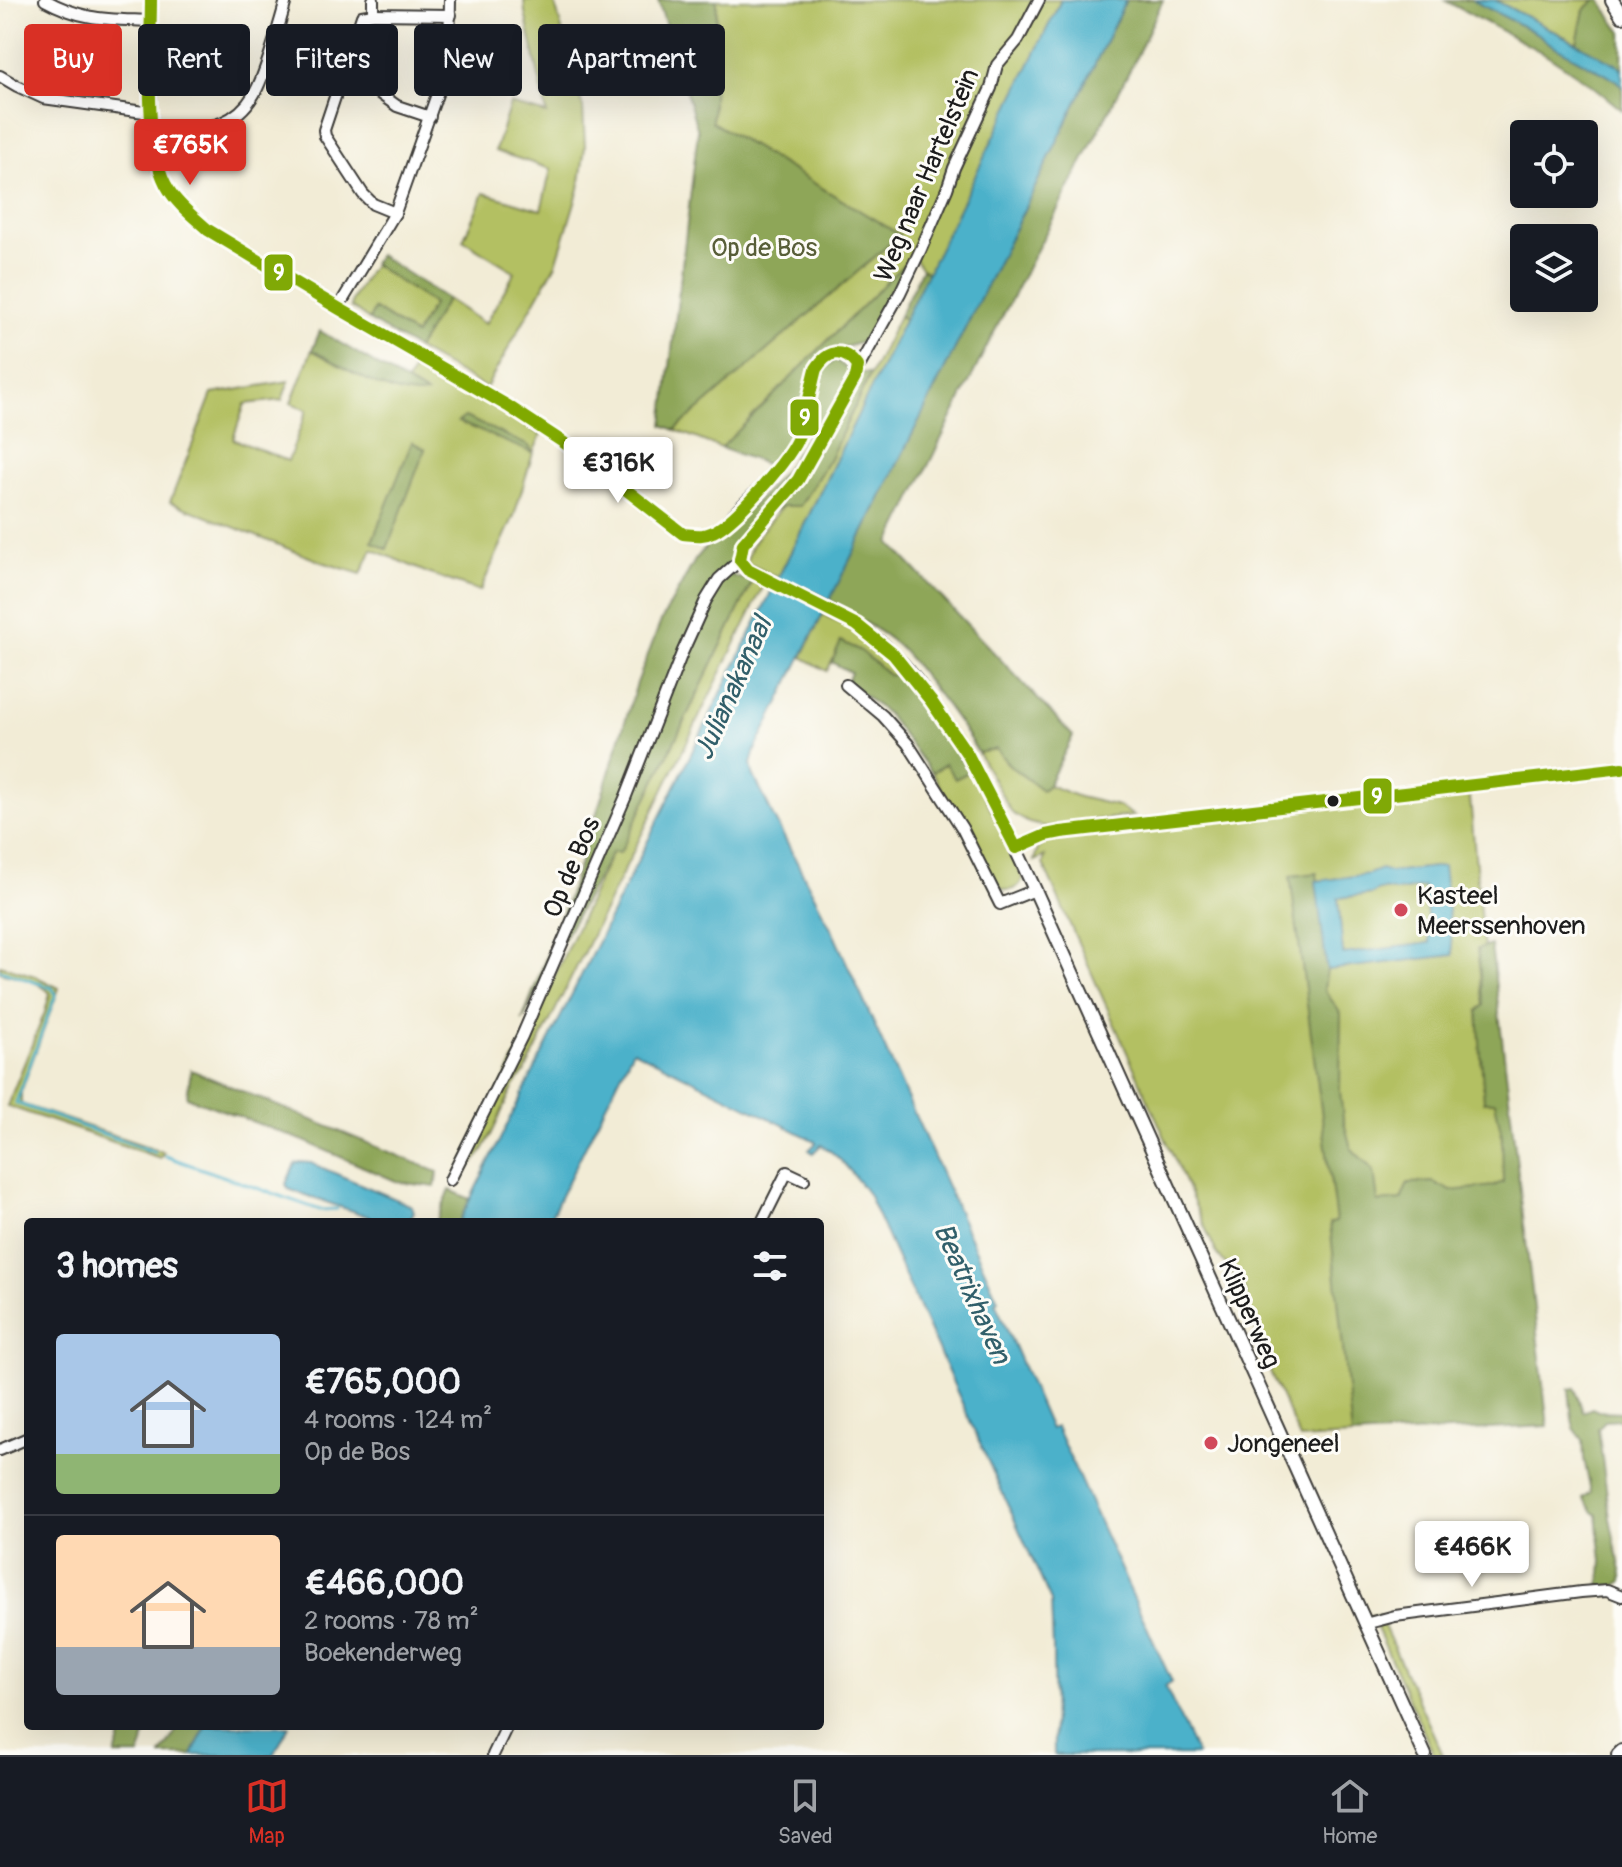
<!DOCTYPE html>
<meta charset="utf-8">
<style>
:root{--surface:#171b24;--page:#20242c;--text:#f1f3f6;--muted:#9ea1a6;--line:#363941;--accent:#d93025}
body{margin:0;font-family:Pangolin,sans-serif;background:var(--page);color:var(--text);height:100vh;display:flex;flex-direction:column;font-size:30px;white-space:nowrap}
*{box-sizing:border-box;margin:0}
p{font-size:26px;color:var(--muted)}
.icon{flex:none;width:44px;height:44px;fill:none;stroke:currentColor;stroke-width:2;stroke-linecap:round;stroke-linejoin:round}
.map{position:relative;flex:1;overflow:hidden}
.drawer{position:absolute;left:24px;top:1218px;width:800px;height:512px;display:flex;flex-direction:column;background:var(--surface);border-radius:8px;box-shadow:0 8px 32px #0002}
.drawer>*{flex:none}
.top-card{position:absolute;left:24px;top:24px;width:800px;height:72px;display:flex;gap:16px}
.controls{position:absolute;left:1510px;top:120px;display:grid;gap:16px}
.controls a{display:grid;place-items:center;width:88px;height:88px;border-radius:8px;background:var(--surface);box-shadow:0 8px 32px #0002;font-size:40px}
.price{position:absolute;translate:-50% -68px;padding:0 18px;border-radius:8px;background:#fff;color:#222;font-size:26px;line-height:52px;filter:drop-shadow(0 2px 4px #0008)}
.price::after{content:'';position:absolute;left:50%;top:48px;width:24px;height:18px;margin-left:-12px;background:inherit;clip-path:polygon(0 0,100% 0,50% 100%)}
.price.active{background:var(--accent);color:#fff}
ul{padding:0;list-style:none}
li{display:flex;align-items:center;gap:24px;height:200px;padding:0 32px}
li+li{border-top:2px solid var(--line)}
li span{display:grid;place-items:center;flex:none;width:224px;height:160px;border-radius:8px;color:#555}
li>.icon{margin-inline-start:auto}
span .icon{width:96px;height:96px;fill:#fffc;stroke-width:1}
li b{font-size:34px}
h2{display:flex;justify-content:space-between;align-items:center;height:96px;padding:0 32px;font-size:34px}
.tag{padding:0 28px;border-radius:8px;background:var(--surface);box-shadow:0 8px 32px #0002;font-size:28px;line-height:72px}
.tag.active{background:var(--accent);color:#fff}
.tab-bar{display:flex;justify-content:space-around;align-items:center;height:112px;border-top:2px solid var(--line);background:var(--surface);font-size:22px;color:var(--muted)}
.tab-bar a{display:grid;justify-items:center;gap:4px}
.tab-bar .active{color:var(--accent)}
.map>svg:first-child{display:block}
</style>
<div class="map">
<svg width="1622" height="1755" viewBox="0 0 1622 1755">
<rect width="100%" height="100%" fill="#fdfcf7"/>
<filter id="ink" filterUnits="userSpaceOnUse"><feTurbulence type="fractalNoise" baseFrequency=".0125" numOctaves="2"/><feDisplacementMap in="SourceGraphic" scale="16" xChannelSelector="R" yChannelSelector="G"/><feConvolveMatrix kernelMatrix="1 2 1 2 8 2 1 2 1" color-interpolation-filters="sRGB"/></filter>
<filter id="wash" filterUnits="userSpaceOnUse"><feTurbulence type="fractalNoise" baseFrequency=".006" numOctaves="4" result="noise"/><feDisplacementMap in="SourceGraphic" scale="32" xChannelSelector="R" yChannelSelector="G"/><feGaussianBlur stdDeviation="1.8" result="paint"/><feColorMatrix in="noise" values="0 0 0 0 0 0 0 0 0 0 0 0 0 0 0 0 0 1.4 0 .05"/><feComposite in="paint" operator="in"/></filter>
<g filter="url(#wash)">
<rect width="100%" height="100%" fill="#f2ecd6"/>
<g fill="#b3c062" stroke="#686e3f" stroke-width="2" fill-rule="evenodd">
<path d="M524,0H554L583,108L585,147L579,189L556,264L486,388L417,349L447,299L485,324L515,272L463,240L484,193L541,210L551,169L495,151L510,104L547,114L525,13Z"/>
<path d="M717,0H1061L928,273L922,269L912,256L721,448L675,430L900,235L712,122Z"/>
<path d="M1495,0H1595L1584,10L1577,43Z"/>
<path d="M373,264L433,304L415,335L375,309L369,320L351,307L352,300Z"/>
<path d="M899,316L905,319L778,578L747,563C749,540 768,524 783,506H800L830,458Z"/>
<path d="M312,350L383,387L425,393L407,382L418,361L541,435L533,453L514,516L480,591L430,574L372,549L361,574L322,562L170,502L212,394L289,381L282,400L245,404L233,439L288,461L307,410L291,403ZM413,443L425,449L386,549L372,541Z"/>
<path d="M753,580L764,585L525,1072C521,1077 517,1082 513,1088C500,1110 485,1165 459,1172L540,1007L612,852L620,853Z"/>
<path d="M823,614L859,633L901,671L897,675H888L877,664L842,642L827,671L802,657Z"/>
<path d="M996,749L1010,766L1042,790L1048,785L1079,797L1118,806L1134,816L1094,820L1048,827L1029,823L1012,813L978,753Z"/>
<path d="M946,764L973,770L1023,878C1019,890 1007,894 997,885L932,773Z"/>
<path d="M1469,787L1481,922L1518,1255L1352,1434V1436L1300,1439L1264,1358L1244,1287L1216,1252L1043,864L1045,856L1034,861C1036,849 1041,844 1050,838ZM1442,866L1453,955L1327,970L1316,881Z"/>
<path d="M1424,887L1431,943L1343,954L1338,898L1372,894C1381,886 1386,891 1397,891C1406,890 1415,888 1424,887Z"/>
<path d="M0,965L35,976L59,988L21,1092V1104L164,1152L160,1158L7,1106L45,1012L50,993C38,980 17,977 0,972Z"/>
<path d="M1371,1615H1379L1443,1755H1434Z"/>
</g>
<g fill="#8ea658" stroke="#55613a" stroke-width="2">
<path d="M658,0H717L712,122L900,235L675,430L663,425L698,131Z"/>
<path d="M1126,0H1163L1133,64L985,350L890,543L1073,736L1048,785L1042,790L1010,766L996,749L978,753C965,730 949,708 932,687C921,673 910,657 897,645C876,627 852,616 828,603L1016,226Z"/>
<path d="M1444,0H1472L1538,34L1552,45L1616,80L1622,87V110L1589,83L1547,55Z"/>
<path d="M1595,0H1601L1613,21L1622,32V69L1577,43L1584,10Z"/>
<path d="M379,255L447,299L417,349L369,320L374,309L415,335L433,304L373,264Z"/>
<path d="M912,256L874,333L862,342L827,353L791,442L774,467L721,448Z"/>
<path d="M922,269L928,273L905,319L899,316Z"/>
<path d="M320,331L426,394C394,401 341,365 312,350Z"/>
<path d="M836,360L850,371L870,374L830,458L800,506H783L762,517L738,543L733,577L753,580L620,853L612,852L555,954L522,1021L568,898L597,812L637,683L661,621L695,560L709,543L759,499L784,471L806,437L814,400L817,381L822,369Z"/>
<path d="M465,417L529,446L533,453L458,422Z"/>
<path d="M412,442L425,449L387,549L372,542Z"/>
<path d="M841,641L861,651L889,675H897L901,671L944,724L973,770L955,779L945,764L932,773L887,714L847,681L851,673L832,662Z"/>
<path d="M1317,873L1327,970L1324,989L1341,1014L1340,1091L1343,1118L1351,1148L1374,1171L1378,1202L1401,1200L1408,1183L1433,1182L1451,1191L1493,1186L1503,1182L1502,1136L1495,1102H1484L1478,1011L1484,1005L1477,949L1491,945L1548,1426L1352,1436L1330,1223L1336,1222L1290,876Z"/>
<path d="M191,1070L438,1172L435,1187L398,1182L304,1141L187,1097Z"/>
<path d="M450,1190L470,1199L459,1222H436Z"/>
<path d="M1575,1388L1583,1412L1592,1408L1598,1411L1622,1412V1419L1606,1420L1598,1428L1610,1518L1622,1576V1581L1615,1586H1600L1602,1561L1597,1515L1593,1512L1583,1498L1591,1492L1584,1459L1583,1440L1574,1428L1572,1419L1569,1389Z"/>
<path d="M125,1726H146L143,1745L139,1755H115Z"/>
<path d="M179,1726H206L192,1755H161Z"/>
</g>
<g fill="#4bb1ca" stroke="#346673" stroke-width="2" fill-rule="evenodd">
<path d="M1061,0H1126L1016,226L755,750L751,764L753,774L772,814L831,928L998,1300L995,1302L1050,1429L1056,1427L1172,1682L1165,1686L1197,1755H1054L1053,1648L1051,1601L868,1194C855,1177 840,1155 821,1145L813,1153L809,1150L816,1143L815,1141L633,1050L548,1222H459L787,560Z"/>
<path d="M1472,0H1495L1616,64L1622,69V87L1616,80L1552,45L1538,34Z"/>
<path d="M1443,866L1453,955L1327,970L1316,881L1369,874L1381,869L1389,872ZM1424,887L1430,943L1343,954L1338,898L1372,894C1381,886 1386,891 1397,891C1406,890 1415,888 1424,887Z"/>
<path d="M300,1162L311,1163L412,1206L414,1212L408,1222H384L291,1190L288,1188L286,1184L295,1164Z"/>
<path d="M206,1726H289L274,1755H192Z"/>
</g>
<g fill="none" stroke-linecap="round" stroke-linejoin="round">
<g stroke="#4bb1ca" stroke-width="3">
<path d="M0,970L52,988L56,994L16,1103L155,1152"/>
<path d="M165,1156L320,1210L337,1209"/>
</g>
</g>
</g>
<g filter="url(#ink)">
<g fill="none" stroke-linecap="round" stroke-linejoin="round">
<defs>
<g id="minor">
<path d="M45,0C83,21 108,19 150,21"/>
<path d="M373,0V14L362,16L324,130L325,136L363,194L373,204L395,213"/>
<path d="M373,14L451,15"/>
<path d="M0,76L17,86L43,98L151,113"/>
<path d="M341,78L372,88L397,106L430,117"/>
<path d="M152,133C173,131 202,131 221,123C254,110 262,79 272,48C277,32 282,16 286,0"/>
<path d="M338,308L395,213L447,66L449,54L450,0"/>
<path d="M857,370L900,293L921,249L947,189L954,168L991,88L997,65L1018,40L1039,0"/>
<path d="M846,685L883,716L908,744L962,828L1000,904L1035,890"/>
<path d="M450,1180L522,1036L626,796L682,653L706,600L719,579L740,560"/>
<path d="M762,1222L787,1172L804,1180"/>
<path d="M0,1450L28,1438"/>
<path d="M1365,1624L1395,1616L1581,1592L1607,1590L1622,1596"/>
<path d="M493,1755L507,1726"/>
</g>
<g id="tertiary">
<path d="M151,0V113L155,156L158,167L169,191L193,217L208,230L338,308L508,406L575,450L683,534L700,536L714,532L725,524L770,479L790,453L799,436L816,369C825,351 845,345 857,366L855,378L798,480L743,544L740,560L748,570C790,592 845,613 881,643C900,658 915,678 929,698C973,757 1004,823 1035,890L1425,1755"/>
<path d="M1612,0L1622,16"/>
<path d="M1016,848L1046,835L1061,832L1622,768"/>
<path d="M1618,1755L1622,1751"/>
</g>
</defs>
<use href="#minor" stroke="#3c3b38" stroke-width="14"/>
<use href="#tertiary" stroke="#3c3b38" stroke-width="16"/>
<use href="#minor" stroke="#fff" stroke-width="10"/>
<use href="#tertiary" stroke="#fff" stroke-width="12"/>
<defs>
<g id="bus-1">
<path d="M151,0C151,50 142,149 169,190C178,205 195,218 208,230L338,308L508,406L575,450L683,534C694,535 703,537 713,532C735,522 791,458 799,435C807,414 810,391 816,369C828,350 843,347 857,366L855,378L798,480L743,544L740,560"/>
<path d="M740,560L748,570L857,625L893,654L931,701L968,755L1016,848"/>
<path d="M1016,848L1046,835L1061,832L1622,768"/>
</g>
</defs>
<use href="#bus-1" stroke="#fdfcf7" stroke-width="18"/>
<use href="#bus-1" stroke="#80a906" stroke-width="12"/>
</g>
</g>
<circle fill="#1c1c1c" stroke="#fdfcf7" stroke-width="3" cx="1333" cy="801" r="7"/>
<g fill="#d1495b" stroke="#fdfcf7" stroke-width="3">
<circle cx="1401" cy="910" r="8"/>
<circle cx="1211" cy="1443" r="8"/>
</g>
<g text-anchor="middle" stroke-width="6" stroke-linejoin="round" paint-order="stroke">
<g font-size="26" fill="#1c1c1c" stroke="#fdfcf7">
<text transform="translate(926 175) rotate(-67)" y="9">Weg naar Hartelstein</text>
<text transform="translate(571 867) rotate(-67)" y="9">Op de Bos</text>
<text transform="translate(1250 1313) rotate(66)" y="9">Klipperweg</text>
</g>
<g font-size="26" fill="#585e38" stroke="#fdfcf7">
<text x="764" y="256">Op de Bos</text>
</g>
<g font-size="26" fill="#1c1c1c" stroke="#fdfcf7" text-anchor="start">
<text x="1417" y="904">Kasteel<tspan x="1417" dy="30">Meerssenhoven</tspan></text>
<text x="1227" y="1452">Jongeneel</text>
</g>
<g font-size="28" font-style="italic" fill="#315f6a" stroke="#fdfcf7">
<text transform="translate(732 688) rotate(-66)" y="10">Julianakanaal</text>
<text transform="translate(973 1293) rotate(66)" y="10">Beatrixhaven</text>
</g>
</g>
<g stroke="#fdfcf7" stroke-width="3">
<rect x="263" y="253" width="31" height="39" rx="8" fill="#80a906"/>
<rect x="789" y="398" width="31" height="39" rx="8" fill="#80a906"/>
<rect x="1362" y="777" width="31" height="38" rx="8" fill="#80a906"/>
</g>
<g font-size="22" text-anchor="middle" font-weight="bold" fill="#fff">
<text x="279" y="280">9</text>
<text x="805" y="425">9</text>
<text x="1377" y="804">9</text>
</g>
</svg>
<div class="controls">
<a><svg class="icon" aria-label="locate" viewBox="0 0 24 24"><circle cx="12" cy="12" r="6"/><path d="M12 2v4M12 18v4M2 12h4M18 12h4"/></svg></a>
<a><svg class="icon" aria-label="layers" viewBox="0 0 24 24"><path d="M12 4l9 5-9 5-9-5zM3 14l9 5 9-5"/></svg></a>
</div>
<b class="price active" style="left:190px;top:187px">€765K</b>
<b class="price" style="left:618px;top:505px">€316K</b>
<b class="price" style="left:1472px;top:1589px">€466K</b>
<div class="top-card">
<a class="tag active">Buy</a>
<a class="tag">Rent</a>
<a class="tag">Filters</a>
<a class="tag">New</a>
<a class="tag">Apartment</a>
</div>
<section class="drawer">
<h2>3 homes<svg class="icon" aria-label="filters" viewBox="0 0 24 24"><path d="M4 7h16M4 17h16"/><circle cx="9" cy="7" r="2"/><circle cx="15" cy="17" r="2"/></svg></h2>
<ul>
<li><span style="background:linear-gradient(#a9c7e8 75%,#8fb573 0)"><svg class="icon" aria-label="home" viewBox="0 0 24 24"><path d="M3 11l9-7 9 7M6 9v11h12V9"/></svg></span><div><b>€765,000</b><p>4 rooms · 124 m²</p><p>Op de Bos</p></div></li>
<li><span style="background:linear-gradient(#ffd9b3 70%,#9aa5b1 0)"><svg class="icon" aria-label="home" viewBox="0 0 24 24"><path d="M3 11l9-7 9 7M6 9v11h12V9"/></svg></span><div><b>€466,000</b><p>2 rooms · 78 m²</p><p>Boekenderweg</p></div></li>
</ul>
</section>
</div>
<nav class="tab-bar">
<a class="active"><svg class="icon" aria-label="map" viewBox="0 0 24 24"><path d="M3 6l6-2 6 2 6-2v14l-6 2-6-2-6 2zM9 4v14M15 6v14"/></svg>Map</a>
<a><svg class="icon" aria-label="saved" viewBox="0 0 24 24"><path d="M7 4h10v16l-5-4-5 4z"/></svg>Saved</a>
<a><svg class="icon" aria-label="home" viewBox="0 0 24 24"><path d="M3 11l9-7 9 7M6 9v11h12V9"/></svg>Home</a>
</nav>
